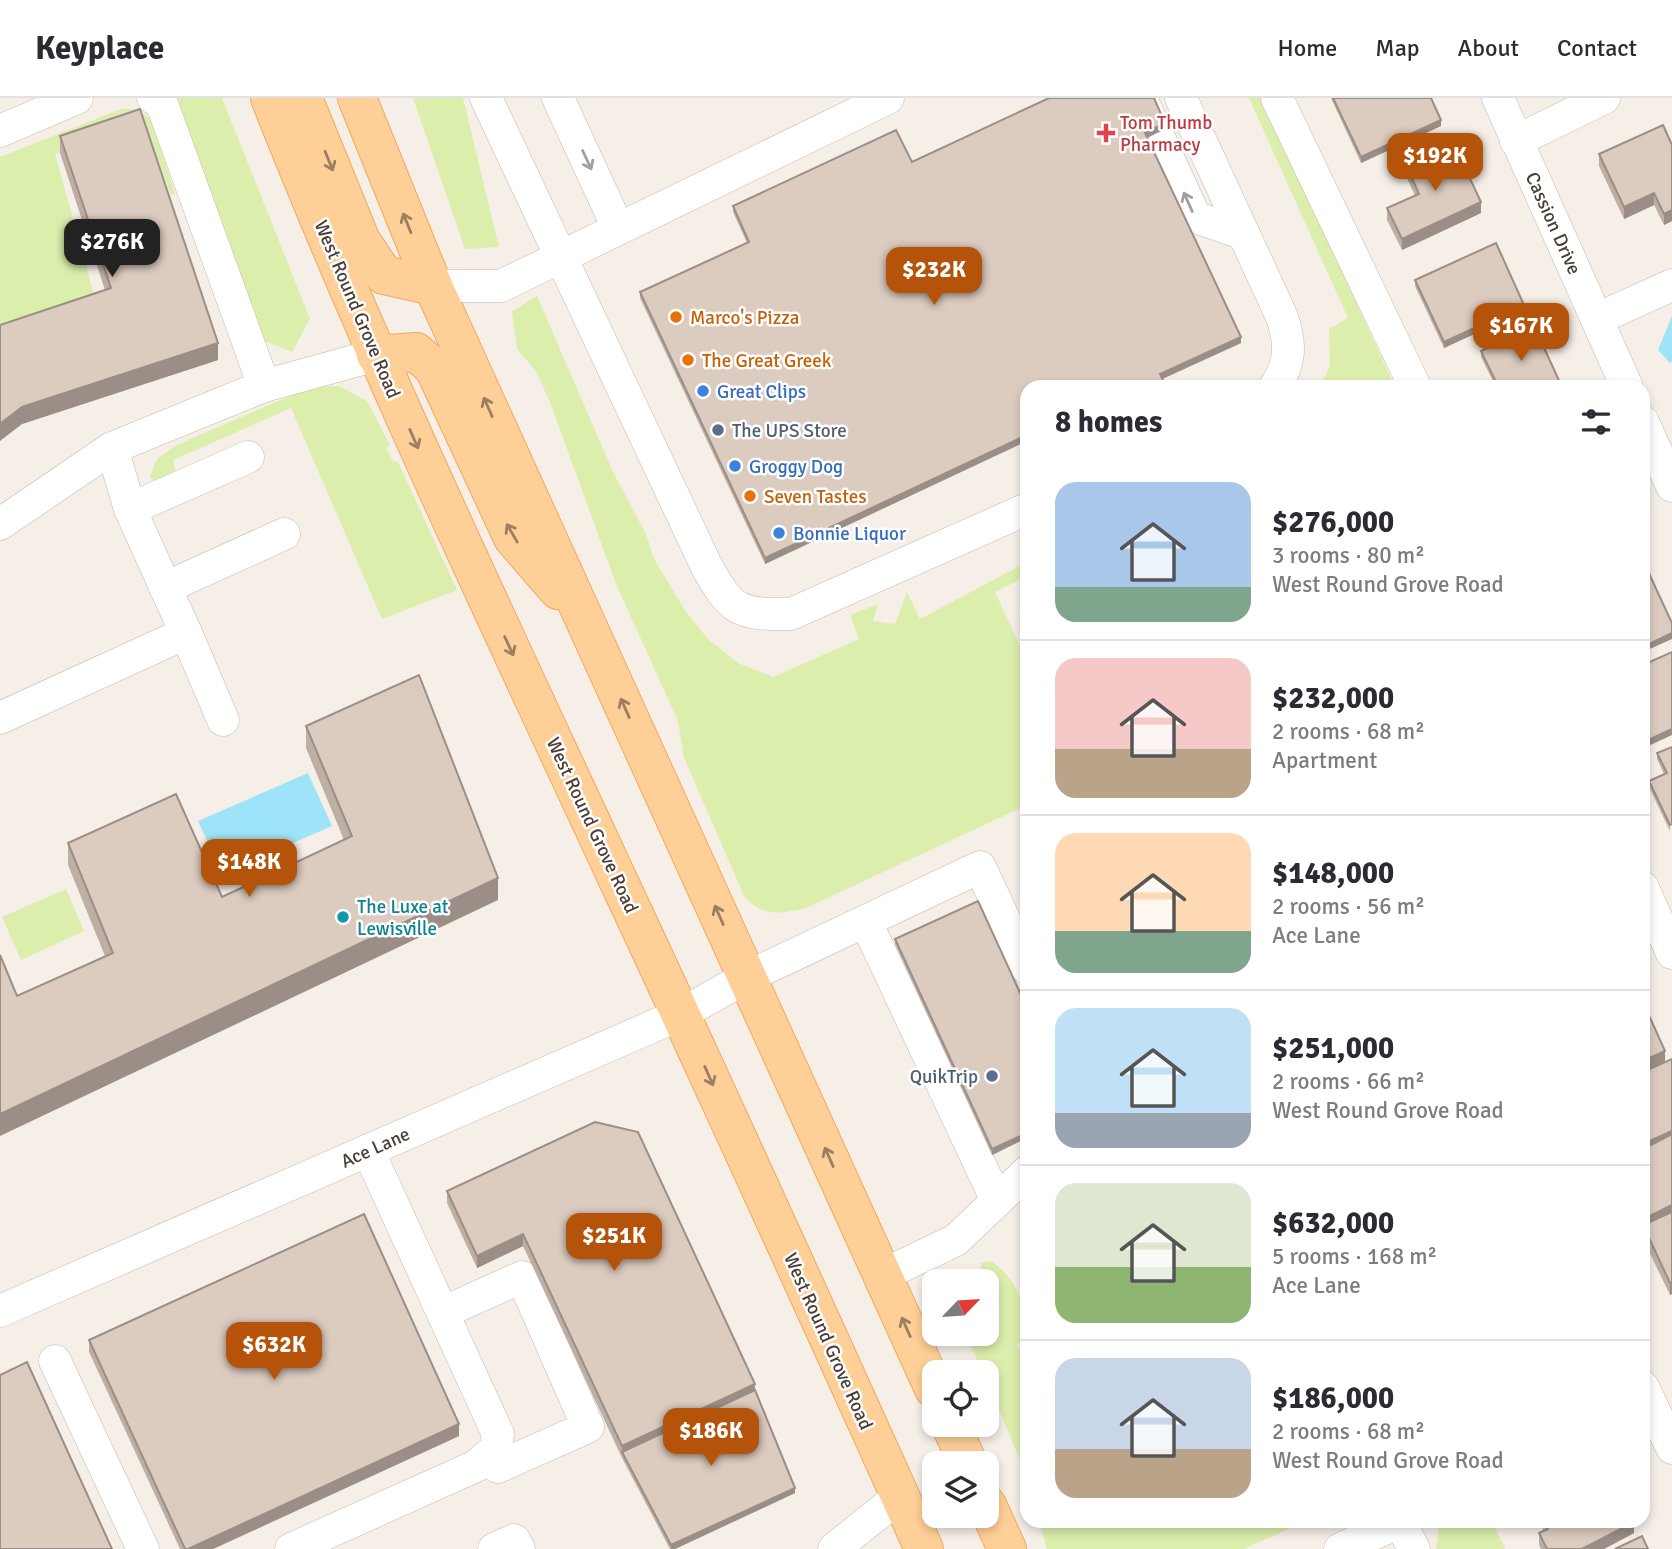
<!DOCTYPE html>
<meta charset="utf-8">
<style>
:root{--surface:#fff;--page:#f2f2f3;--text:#2b2b33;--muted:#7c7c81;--line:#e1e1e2;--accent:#b45309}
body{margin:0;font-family:Signika,sans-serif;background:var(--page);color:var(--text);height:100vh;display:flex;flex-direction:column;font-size:26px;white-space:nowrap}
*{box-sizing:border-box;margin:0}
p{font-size:23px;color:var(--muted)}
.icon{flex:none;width:38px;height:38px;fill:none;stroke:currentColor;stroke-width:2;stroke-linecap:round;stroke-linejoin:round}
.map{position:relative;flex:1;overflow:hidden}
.side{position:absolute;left:1020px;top:282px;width:630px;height:1148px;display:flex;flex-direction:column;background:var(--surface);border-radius:21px;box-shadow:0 4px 10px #0003}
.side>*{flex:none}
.needle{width:46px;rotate:65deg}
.controls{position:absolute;left:922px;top:1171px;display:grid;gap:14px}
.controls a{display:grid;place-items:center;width:77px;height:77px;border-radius:14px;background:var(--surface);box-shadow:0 4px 10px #0003;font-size:35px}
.price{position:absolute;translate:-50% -60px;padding:0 16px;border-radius:14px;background:var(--accent);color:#fff;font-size:23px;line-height:46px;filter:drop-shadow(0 2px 4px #0008)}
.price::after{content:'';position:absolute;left:50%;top:42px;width:21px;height:16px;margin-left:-10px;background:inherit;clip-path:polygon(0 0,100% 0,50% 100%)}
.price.active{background:#222;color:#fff}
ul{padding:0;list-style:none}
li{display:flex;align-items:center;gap:21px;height:175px;padding:0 35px}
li+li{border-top:2px solid var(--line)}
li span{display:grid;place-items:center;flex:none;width:196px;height:140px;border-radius:21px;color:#555}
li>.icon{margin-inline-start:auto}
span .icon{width:84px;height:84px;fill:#fffc;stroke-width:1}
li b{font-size:30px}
h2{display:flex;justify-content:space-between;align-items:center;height:84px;padding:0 35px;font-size:30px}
header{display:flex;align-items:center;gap:42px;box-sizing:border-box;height:98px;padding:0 35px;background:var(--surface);border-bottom:2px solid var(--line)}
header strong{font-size:33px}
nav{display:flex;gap:38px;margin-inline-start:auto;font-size:24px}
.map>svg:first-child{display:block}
</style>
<header>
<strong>Keyplace</strong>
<nav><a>Home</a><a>Map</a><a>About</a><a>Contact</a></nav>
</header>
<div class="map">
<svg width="1672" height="1451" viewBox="0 0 1672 1451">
<rect width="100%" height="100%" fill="#f6efe8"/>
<g fill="#dceeac">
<path d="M170,0H222L310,221L292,254L262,242Z"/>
<path d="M413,0H463L499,149L465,151Z"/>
<path d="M1249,0H1262L1395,289H1320L1330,268L1329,231L1348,220Z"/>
<path d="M121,11H136L152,21L175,96L171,97L154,51L149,52L140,27L55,56L99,215L0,251V59Z"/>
<path d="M537,198L613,374L646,436L654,461L686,514L708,541L738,565L773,579L859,541L850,517L878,506L873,523L895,526L907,494L920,521L1027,464V478L995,494L1027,563V707L806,810C781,816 764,819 745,800L684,660L678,623L616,486L550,304L535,272L517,251L512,213Z"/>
<path d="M339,288L367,303L390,347L386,350L393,363L398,364L457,492L382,521L291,310L173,362L178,386L159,393L150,378L157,361L177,347L310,289Z"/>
<path d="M66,791L84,833L21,862L2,819Z"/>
<path d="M990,1163C1018,1178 1027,1212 1027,1242L1017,1246L1027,1265V1379L987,1283V1274H983L965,1236H987V1183H959L981,1170V1165Z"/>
<path d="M1039,1423H1306L1244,1451H1047Z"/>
<path d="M1445,1423H1492L1505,1451H1436L1439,1429Z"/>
</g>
<g fill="#9ee4f8">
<path d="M1672,218V264L1670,265L1658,252Z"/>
<path d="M308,675L332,728L222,776L198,723Z"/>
</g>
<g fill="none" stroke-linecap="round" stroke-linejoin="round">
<defs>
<g id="minor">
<path d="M486,0L706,467C731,513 738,517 791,516L1027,411"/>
<path d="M558,0L618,130"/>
<path d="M1141,0L1195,119L1244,136"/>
<path d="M1181,0L1282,219C1291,246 1291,264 1275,289"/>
<path d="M1277,0L1415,289"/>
<path d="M1498,0L1627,289"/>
<path d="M0,33L77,0"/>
<path d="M1516,43L1604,0"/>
<path d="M433,188H501L888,0"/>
<path d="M1597,221L1672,187"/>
<path d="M264,288L376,257"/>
<path d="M1643,324L1672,388"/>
<path d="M130,411L248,359"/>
<path d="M0,426L112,350L264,288L162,6L153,0"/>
<path d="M165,490L284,436"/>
<path d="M186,535L223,622"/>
<path d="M0,620L186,535L130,411L112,350"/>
<path d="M1643,790L1672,855"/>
<path d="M866,824L997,1103"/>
<path d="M883,1177L956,1142L1027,1074"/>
<path d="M0,1213L681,916L747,879L980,769L1027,870"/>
<path d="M444,1214L522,1179L588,1329L498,1369L485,1360"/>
<path d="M55,1263L143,1451"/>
<path d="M1643,1289L1672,1350"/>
<path d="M1400,1424L1414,1451"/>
<path d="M291,1451L476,1368L496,1351L498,1336L368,1052"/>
<path d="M494,1451L514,1442L519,1451"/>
<path d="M834,1451L900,1398"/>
<path d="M1340,1451L1402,1423"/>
</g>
<g id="major">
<path d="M270,0C375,266 498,523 618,782C722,1004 823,1227 924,1451"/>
<path d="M303,0L361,143L384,177L433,188"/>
<path d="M357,0L433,188L934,1291"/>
<path d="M376,257L416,254L434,270L513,440L558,492"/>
<path d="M950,1326L968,1365"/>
<path d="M987,1407L1007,1451"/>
</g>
</defs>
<use href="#minor" stroke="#c5b8ac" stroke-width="33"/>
<use href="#major" stroke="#f1a85b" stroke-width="40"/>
<use href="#minor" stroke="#fff" stroke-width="32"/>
<use href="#major" stroke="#ffcf98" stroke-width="38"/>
</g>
<g fill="#bdafa4">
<path d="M1331,0H1431L1441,28L1361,65Z"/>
<path d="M1165,31L1147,40L1241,245L1162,281L1027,289V343L765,466L640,200V194L747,145L733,114V108L912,64Z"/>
<path d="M60,38L218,262L22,326L105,192L60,55Z"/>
<path d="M1672,47V123L1664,127L1654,107L1624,121L1599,68V56Z"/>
<path d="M1407,69L1481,115L1402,152L1387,122V110L1415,98L1407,80Z"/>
<path d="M1415,182L1524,213L1444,250L1415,188Z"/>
<path d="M1481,253L1562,289L1493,283L1481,259Z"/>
<path d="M306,628L498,802L17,898L105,858L68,767V745L222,799L344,742L306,650Z"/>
<path d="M1672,649L1670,733L1649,689V683L1664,676L1657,661V655Z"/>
<path d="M895,841L1027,910V1040L992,1057L895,846Z"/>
<path d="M1643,904L1665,964L1672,961V1196L1670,1197L1643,1141Z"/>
<path d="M595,1024L755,1292L795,1395L675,1451H670L622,1360L523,1148L477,1170L447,1105V1093Z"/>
<path d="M89,1242L459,1338L213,1451H180L89,1254Z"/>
<path d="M1538,1423H1634V1435L1604,1451H1541L1539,1447V1435L1544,1433Z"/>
</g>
<g fill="#9a8e86">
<path d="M1441,22V28L1361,65V59Z"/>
<path d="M1165,25V31L1145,41V35Z"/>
<path d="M1654,95V107L1624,121V109Z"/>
<path d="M1481,104V115L1402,152V141Z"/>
<path d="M1672,112V123L1664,127V116Z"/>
<path d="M1524,207V213L1444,250V244Z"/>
<path d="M1241,239V245L1160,282V276Z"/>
<path d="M218,245V262L22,326L0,343V326L22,309Z"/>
<path d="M1027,337V343L765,466V460Z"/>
<path d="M1672,535V541L1643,554V549Z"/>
<path d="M1672,631V637L1644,650V644Z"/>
<path d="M498,780V802L0,1038V1016Z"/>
<path d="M1665,953V964L1643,974V963Z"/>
<path d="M1672,1033V1039L1643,1051V1046Z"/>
<path d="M1027,1035V1040L992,1057V1051Z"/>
<path d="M1672,1107V1119L1644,1133V1121Z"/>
<path d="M523,1136V1148L477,1170V1158Z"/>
<path d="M1672,1184V1196L1670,1197V1185Z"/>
<path d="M755,1286V1298L622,1354V1360V1348Z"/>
<path d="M459,1326V1338L213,1451H188Z"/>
<path d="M795,1390V1395L675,1451H671V1447Z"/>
<path d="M1634,1424V1435L1604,1451H1582Z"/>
</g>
<g fill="#dccbbf" stroke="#9a8e86" stroke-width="2">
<path d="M1049,0H1154L1165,25L1145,35L1241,239L1160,276L1166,289H1027V337L765,460L640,194L749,144L733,108L896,32L912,64Z"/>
<path d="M1333,0H1431L1441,22L1361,59Z"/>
<path d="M140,11L218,245L22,309L0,326V227L111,190L60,38Z"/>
<path d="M1663,27L1672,47V112L1664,116L1654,95L1624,109L1599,56Z"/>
<path d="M1454,47L1481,104L1402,141L1387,110L1419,96L1407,69Z"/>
<path d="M1496,145L1524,207L1444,244L1415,182Z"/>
<path d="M1534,228L1562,289H1481L1495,282L1481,253Z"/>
<path d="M1646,469L1672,525V535L1643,549V470Z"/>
<path d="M1672,554V631L1644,644L1643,567Z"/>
<path d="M419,577L498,780L0,1016V857L17,898L113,855L68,745L176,696L222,799L352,738L306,628Z"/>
<path d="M1672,649V726L1670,727L1649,683L1667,675L1657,655Z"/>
<path d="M978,803L1027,910V1035L992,1051L895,841Z"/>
<path d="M1643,904L1665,953L1643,963Z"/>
<path d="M1672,961V1033L1643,1046V974Z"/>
<path d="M595,1024L638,1034L755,1286L622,1348L523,1136L477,1158L447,1093Z"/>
<path d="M1672,1036V1107L1644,1121L1643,1051Z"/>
<path d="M1672,1114V1184L1670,1185L1643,1127Z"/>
<path d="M364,1116L459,1326L188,1451H185L89,1242Z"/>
<path d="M27,1264L112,1451H0V1277Z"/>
<path d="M755,1292L795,1390L671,1447L622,1354Z"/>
<path d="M1544,1423H1634V1424L1582,1451H1547L1539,1435L1548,1431Z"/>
<path d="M1642,1438L1648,1451H1615Z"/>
</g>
<defs><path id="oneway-shaft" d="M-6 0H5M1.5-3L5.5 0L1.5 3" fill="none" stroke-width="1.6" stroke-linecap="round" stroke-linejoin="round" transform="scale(1.75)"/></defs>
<g stroke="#a49e9a">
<use href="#oneway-shaft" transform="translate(587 62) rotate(65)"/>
<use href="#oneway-shaft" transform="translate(1188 104) rotate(-114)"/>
</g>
<g stroke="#9b7f62">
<use href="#oneway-shaft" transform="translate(329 63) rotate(68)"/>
<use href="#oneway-shaft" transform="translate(407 125) rotate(-112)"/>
<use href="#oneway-shaft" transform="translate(488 309) rotate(-114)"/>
<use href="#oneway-shaft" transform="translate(414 341) rotate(66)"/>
<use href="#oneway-shaft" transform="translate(512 435) rotate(-120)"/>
<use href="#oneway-shaft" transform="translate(509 548) rotate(65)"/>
<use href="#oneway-shaft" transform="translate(625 610) rotate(-114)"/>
<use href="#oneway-shaft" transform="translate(719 817) rotate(-114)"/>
<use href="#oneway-shaft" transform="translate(709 978) rotate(66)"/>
<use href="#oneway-shaft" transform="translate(829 1059) rotate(-114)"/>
<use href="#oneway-shaft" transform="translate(906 1229) rotate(-114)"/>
</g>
<path fill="#e0444e" stroke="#fff" stroke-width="2.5" d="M1102.5 24.5h7v7h7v7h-7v7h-7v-7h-7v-7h7z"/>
<g fill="#e8710a" stroke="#fff" stroke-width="2.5">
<circle cx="676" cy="219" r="7"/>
<circle cx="688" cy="262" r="7"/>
<circle cx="750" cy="398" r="7"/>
</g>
<g fill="#3f7fe0" stroke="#fff" stroke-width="2.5">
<circle cx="703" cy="293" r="7"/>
<circle cx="735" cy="368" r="7"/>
<circle cx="779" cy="435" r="7"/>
</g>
<g fill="#5c6f8a" stroke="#fff" stroke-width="2.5">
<circle cx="718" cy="332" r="7"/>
<circle cx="992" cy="978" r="7"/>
</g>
<circle fill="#0f9aa8" stroke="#fff" stroke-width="2.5" cx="343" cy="819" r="7"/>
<g text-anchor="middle" stroke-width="5" stroke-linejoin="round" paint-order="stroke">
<g font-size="19" fill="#be3a42" stroke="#fff" text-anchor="start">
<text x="1120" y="31">Tom Thumb<tspan x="1120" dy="22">Pharmacy</tspan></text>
</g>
<g font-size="19" fill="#4a3e35" stroke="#fff">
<text transform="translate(1554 125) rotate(66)" y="7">Cassion Drive</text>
<text transform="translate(358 211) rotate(67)" y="7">West Round Grove Road</text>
<text transform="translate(593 727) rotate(65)" y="7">West Round Grove Road</text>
<text transform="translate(375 1049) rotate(-24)" y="7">Ace Lane</text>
<text transform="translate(829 1243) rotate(66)" y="7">West Round Grove Road</text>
</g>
<g font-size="19" fill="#c56008" stroke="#fff" text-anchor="start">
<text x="690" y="226">Marco's Pizza</text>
<text x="702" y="269">The Great Greek</text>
<text x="764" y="405">Seven Tastes</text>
</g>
<g font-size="19" fill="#366cbe" stroke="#fff" text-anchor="start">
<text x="717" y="300">Great Clips</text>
<text x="749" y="375">Groggy Dog</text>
<text x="793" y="442">Bonnie Liquor</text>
</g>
<g font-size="19" fill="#4e5e75" stroke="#fff" text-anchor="start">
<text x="732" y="339">The UPS Store</text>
<text x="978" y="985" text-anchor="end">QuikTrip</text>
</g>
<g font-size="19" fill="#0d838f" stroke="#fff" text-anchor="start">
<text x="357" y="815">The Luxe at<tspan x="357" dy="22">Lewisville</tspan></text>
</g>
</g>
</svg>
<div class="controls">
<a><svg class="needle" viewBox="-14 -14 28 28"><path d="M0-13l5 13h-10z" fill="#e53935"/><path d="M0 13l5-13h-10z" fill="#7c7c81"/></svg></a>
<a><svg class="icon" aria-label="locate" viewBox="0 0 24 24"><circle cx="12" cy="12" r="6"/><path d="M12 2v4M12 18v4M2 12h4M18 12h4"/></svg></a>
<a><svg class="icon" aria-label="layers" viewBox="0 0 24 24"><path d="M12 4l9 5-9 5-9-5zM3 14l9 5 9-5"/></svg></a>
</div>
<b class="price" style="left:1435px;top:95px">$192K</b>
<b class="price active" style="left:112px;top:181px">$276K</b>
<b class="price" style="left:934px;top:209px">$232K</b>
<b class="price" style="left:1521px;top:265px">$167K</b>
<b class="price" style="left:249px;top:801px">$148K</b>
<b class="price" style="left:614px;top:1175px">$251K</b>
<b class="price" style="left:274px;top:1284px">$632K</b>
<b class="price" style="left:711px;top:1370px">$186K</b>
<section class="side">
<h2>8 homes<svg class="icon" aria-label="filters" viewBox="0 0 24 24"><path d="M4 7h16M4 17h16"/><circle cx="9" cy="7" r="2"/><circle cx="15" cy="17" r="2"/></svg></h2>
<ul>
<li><span style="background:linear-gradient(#a9c7e8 75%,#7fa58c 0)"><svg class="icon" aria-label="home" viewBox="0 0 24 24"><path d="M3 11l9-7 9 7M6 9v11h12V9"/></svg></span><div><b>$276,000</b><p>3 rooms · 80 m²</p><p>West Round Grove Road</p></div></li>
<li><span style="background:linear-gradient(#f6c9c9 65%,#b9a48a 0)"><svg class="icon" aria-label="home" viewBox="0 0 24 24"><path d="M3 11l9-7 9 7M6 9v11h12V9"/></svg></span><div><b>$232,000</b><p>2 rooms · 68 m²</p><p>Apartment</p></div></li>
<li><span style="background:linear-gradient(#ffd9b3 70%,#7fa58c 0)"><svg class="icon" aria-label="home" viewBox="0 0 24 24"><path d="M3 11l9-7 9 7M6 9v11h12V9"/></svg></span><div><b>$148,000</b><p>2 rooms · 56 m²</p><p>Ace Lane</p></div></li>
<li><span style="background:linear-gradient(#bfe0f5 75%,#9aa5b1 0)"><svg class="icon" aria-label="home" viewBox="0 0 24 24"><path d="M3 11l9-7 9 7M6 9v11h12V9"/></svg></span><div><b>$251,000</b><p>2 rooms · 66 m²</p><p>West Round Grove Road</p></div></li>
<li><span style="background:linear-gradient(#dfe7d0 60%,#8fb573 0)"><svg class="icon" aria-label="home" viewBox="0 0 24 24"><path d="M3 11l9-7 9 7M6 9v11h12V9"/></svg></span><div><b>$632,000</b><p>5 rooms · 168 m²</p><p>Ace Lane</p></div></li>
<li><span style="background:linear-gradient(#c9d6e8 65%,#b9a48a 0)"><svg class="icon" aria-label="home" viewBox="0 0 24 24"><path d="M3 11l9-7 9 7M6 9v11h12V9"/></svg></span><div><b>$186,000</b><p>2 rooms · 68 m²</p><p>West Round Grove Road</p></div></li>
</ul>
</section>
</div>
